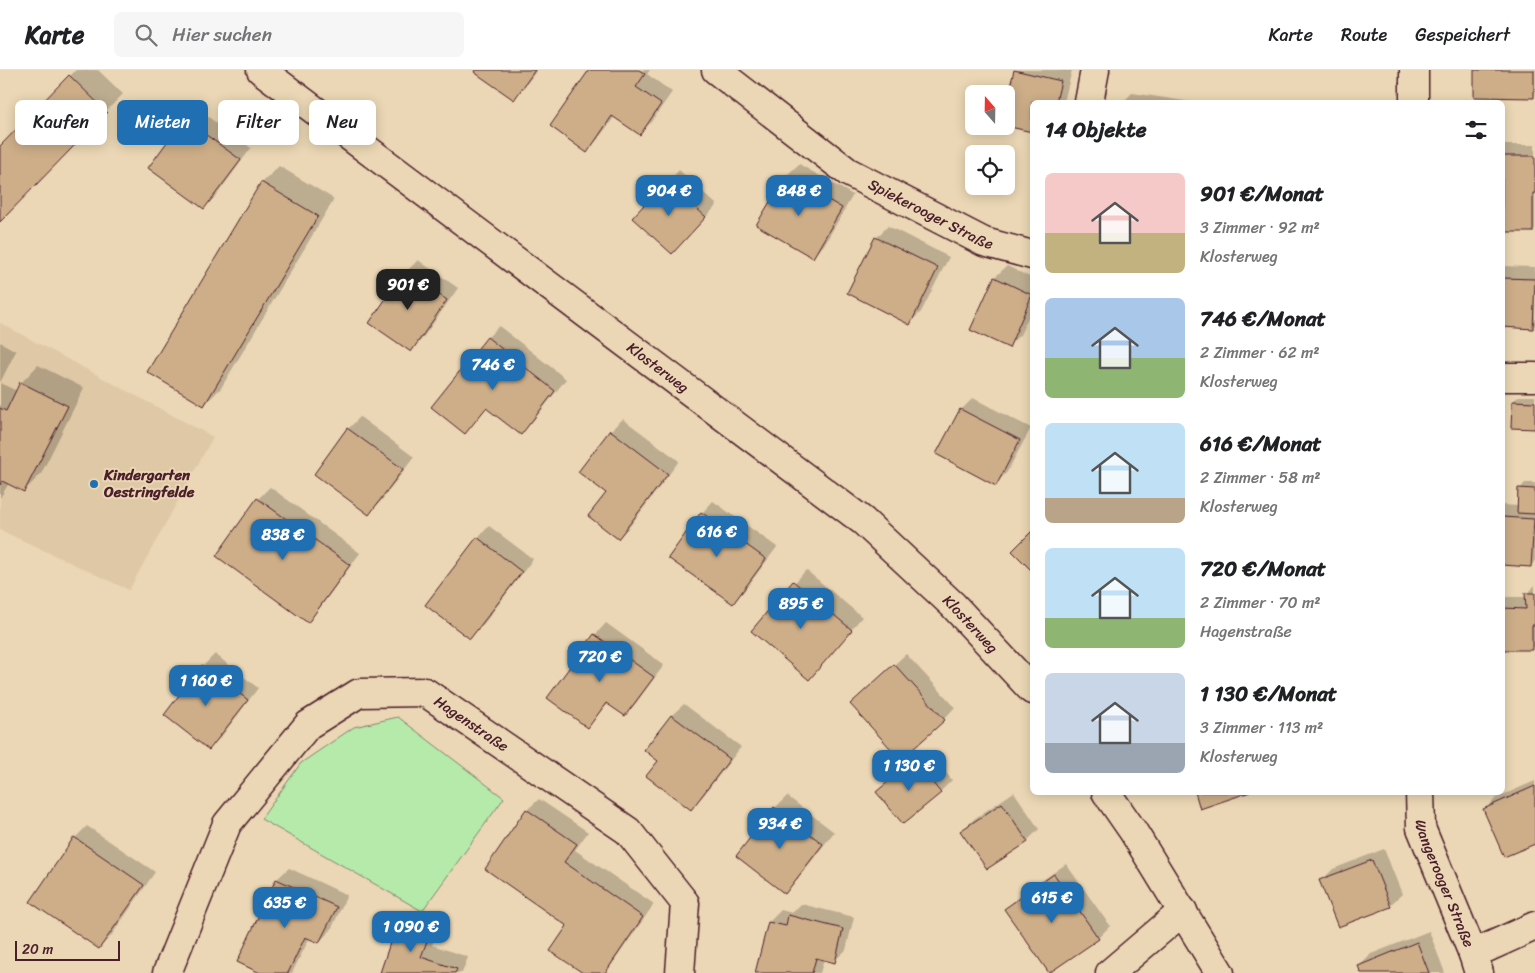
<!DOCTYPE html>
<html lang="de">
<meta charset="utf-8">
<style>
:root{--surface:#fff;--page:#f6f6f6;--text:#202124;--muted:#757577;--line:#e0e0e0;--accent:#1f6fb2}
body{margin:0;font-family:Sriracha,sans-serif;background:var(--page);color:var(--text);height:100vh;display:flex;flex-direction:column;font-size:19px;white-space:nowrap}
*{box-sizing:border-box;margin:0}
p{font-size:16px;color:var(--muted)}
.icon{flex:none;width:28px;height:28px;fill:none;stroke:currentColor;stroke-width:2;stroke-linecap:round;stroke-linejoin:round}
.map{position:relative;flex:1;overflow:hidden}
.side{position:absolute;left:1030px;top:30px;width:475px;height:695px;display:flex;flex-direction:column;background:var(--surface);border-radius:8px;box-shadow:0 2px 12px #0003}
.side>*{flex:none}
.banner{position:absolute;left:15px;top:30px;width:475px;height:45px;display:flex;gap:10px}
.needle{width:32px;rotate:340deg}
.tools{position:absolute;left:965px;top:15px;display:grid;gap:10px}
.tools a{display:grid;place-items:center;width:50px;height:50px;border-radius:8px;background:var(--surface);box-shadow:0 2px 12px #0003;font-size:25px}
.scale{position:absolute;left:15px;bottom:12px;width:105px;box-sizing:border-box;padding-left:5px;border:2px solid #4a1f2b;border-top:0;font-size:14px;line-height:18px;white-space:nowrap;color:#4a1f2b;-webkit-text-stroke:4px #ebd7b5;paint-order:stroke}
.price{position:absolute;translate:-50% -42px;padding:0 11px;border-radius:10px;background:var(--accent);color:#fff;font-size:16px;line-height:32px;filter:drop-shadow(0 1px 2px #0008)}
.price::after{content:'';position:absolute;left:50%;top:30px;width:15px;height:11px;margin-left:-8px;background:inherit;clip-path:polygon(0 0,100% 0,50% 100%)}
.price.on{background:#222;color:#fff}
ul{padding:0;list-style:none}
li{display:flex;align-items:center;gap:15px;height:125px;padding:0 15px}
li span{display:grid;place-items:center;flex:none;width:140px;height:100px;border-radius:8px;color:#555}
li>.icon{margin-inline-start:auto}
span .icon{width:60px;height:60px;fill:#fffc;stroke-width:1}
li b{font-size:21px}
h2{display:flex;justify-content:space-between;align-items:center;height:60px;padding:0 15px;font-size:21px}
.chip{padding:0 18px;border-radius:8px;background:var(--surface);box-shadow:0 2px 12px #0003;font-size:18px;line-height:45px}
.chip.on{background:var(--accent);color:#fff}
header{display:flex;align-items:center;gap:30px;box-sizing:border-box;height:70px;padding:0 25px;background:var(--surface);border-bottom:1px solid var(--line)}
header strong{font-size:24px}
nav{display:flex;gap:28px;margin-inline-start:auto;font-size:18px}
.search{width:350px;height:45px;background:var(--page);display:flex;align-items:center;gap:12px;box-sizing:border-box;padding:0 18px;border-radius:8px;color:var(--muted);font-size:19px}
.map>svg:first-child{display:block}
</style>
<header>
<strong>Karte</strong>
<div class="search"><svg class="icon" aria-label="search" viewBox="0 0 24 24"><circle cx="10" cy="10" r="6"/><path d="M15 15l6 6"/></svg>Hier suchen</div>
<nav><a>Karte</a><a>Route</a><a>Gespeichert</a></nav>
</header>
<div class="map">
<svg width="1535" height="903" viewBox="0 0 1535 903">
<rect width="100%" height="100%" fill="#ebd7b5"/>
<filter id="ink" filterUnits="userSpaceOnUse"><feTurbulence type="fractalNoise" baseFrequency=".02" numOctaves="2"/><feDisplacementMap in="SourceGraphic" scale="10" xChannelSelector="R" yChannelSelector="G"/><feConvolveMatrix kernelMatrix="1 2 1 2 8 2 1 2 1" color-interpolation-filters="sRGB"/></filter>
<g filter="url(#ink)">
<path fill="#dfc8a6" d="M0,253L213,367L129,520L0,460Z"/>
<path fill="#b5eaab" stroke="#80846b" d="M398,647L504,728L422,841L261,749L301,693L354,657Z"/>
<g fill="#0003">
<path d="M76,0H98L123,24L0,150V77Z"/>
<path d="M477,0H537L525,16L514,28Z"/>
<path d="M591,0H650L647,4L672,22L651,52L640,64L615,46L598,69L587,81Z"/>
<path d="M1016,0H1072L1064,32H1032V61L1006,55Z"/>
<path d="M1476,0H1535V25L1533,27Z"/>
<path d="M1132,23L1192,32H1123Z"/>
<path d="M196,38L251,78L216,126L204,137L185,50Z"/>
<path d="M1502,75H1535V159L1533,161H1502Z"/>
<path d="M799,94L853,125L824,175L812,187L758,154L787,105Z"/>
<path d="M279,96L334,129L221,318L204,335L262,113Z"/>
<path d="M679,100L717,135L684,171L634,148Z"/>
<path d="M888,156L949,187L921,242L909,253L876,168Z"/>
<path d="M418,190L458,218L422,269L410,281L370,252L406,202Z"/>
<path d="M1007,196L1032,208V239L1020,265L1008,276L971,259L995,207Z"/>
<path d="M1502,196L1535,197V255L1532,257L1502,256Z"/>
<path d="M499,256L566,309L533,351L521,363L487,337L465,362L487,268Z"/>
<path d="M0,272L16,281L0,313Z"/>
<path d="M38,295L84,318L41,404L24,421L9,413L0,428V313L17,321L21,313Z"/>
<path d="M1519,326H1535V358L1513,331Z"/>
<path d="M973,328L1031,358L1007,402L996,414L961,340Z"/>
<path d="M360,347L414,387L381,431L369,443L316,404L348,359Z"/>
<path d="M623,349L679,391L630,456L618,468L608,423L580,401L611,360Z"/>
<path d="M1525,413H1535V491L1531,496L1502,494V435L1519,436L1520,419Z"/>
<path d="M270,417L360,483L319,539L308,551L258,429Z"/>
<path d="M713,431L777,477L744,521L733,533L702,443Z"/>
<path d="M489,456L533,489L482,556L470,567L478,468Z"/>
<path d="M1032,463V500L1014,481Z"/>
<path d="M806,500L862,547L809,608L753,561Z"/>
<path d="M1535,515V575L1531,579L1502,578V527H1527V524Z"/>
<path d="M606,553L664,595L636,633L625,645L608,633L588,656L595,565Z"/>
<path d="M215,584L258,618L221,667L209,678L203,596Z"/>
<path d="M906,584L955,637L944,649L864,622Z"/>
<path d="M684,634L741,677L703,726L691,738L660,691L646,680L672,645Z"/>
<path d="M927,680L952,710L940,722L903,752L878,722Z"/>
<path d="M1535,711V772L1485,740L1496,728Z"/>
<path d="M1014,722L1039,759L1027,771L962,761L974,749Z"/>
<path d="M787,726L834,762L797,810L785,822L738,786L775,738Z"/>
<path d="M539,729L588,762L575,780L654,834L606,903H585L527,740Z"/>
<path d="M87,756L155,802L111,866L99,878L31,832L75,768Z"/>
<path d="M1384,779L1402,824L1390,835L1321,811L1333,799Z"/>
<path d="M1066,794L1110,856L1098,868L1050,902L1006,839L1017,828Z"/>
<path d="M289,798L347,825L331,860L319,872L310,867L292,903H262L238,892L277,809Z"/>
<path d="M801,834L854,847L846,880L834,891L824,889L820,903H757L769,852L781,840L792,843Z"/>
<path d="M410,841L441,851L432,875L468,887L462,903H381L398,852Z"/>
<path d="M1429,861L1445,903H1362L1359,896L1371,884Z"/>
</g>
<g fill="#cdae89" stroke="#4a1f2b">
<path d="M475,0H535L514,30L474,2Z"/>
<path d="M589,0H639L645,4L636,17L661,34L640,65L612,46L587,83L550,56Z"/>
<path d="M1014,0L1061,11L1056,32H1032V62L1006,56V34Z"/>
<path d="M1474,0H1534V28L1474,27Z"/>
<path d="M69,5L107,42L0,152V76Z"/>
<path d="M184,49L241,90L204,139L148,98Z"/>
<path d="M1502,86H1535V123H1533V162H1502Z"/>
<path d="M786,105L842,138L813,188L756,155Z"/>
<path d="M666,111L706,147L672,184L632,148Z"/>
<path d="M261,112L318,146L204,336L147,302Z"/>
<path d="M875,167L938,198L910,255L847,223Z"/>
<path d="M405,201L447,230L411,282L369,253Z"/>
<path d="M994,207L1032,225L1009,278L970,260Z"/>
<path d="M1502,208L1535,209L1533,259L1502,257Z"/>
<path d="M487,267L555,321L521,365L486,338L465,364L431,337Z"/>
<path d="M20,312L68,336L24,422L2,411L0,415V338L6,341Z"/>
<path d="M1512,331L1535,332V359L1511,358Z"/>
<path d="M960,339L1020,370L996,416L936,384Z"/>
<path d="M347,358L403,399L369,445L314,404Z"/>
<path d="M610,360L668,404L618,469L588,446L606,423L578,402Z"/>
<path d="M1518,418L1535,419V444L1517,443Z"/>
<path d="M257,428L350,495L308,553L216,486Z"/>
<path d="M701,442L766,489L733,534L668,488Z"/>
<path d="M1502,447L1534,449L1531,497L1502,495Z"/>
<path d="M1032,461V501L1012,481Z"/>
<path d="M477,467L522,502L470,569L425,535Z"/>
<path d="M793,511L852,560L809,610L751,561Z"/>
<path d="M1525,523H1535V555H1532V580H1502V538L1526,539Z"/>
<path d="M594,564L654,607L625,646L606,633L588,658L547,628Z"/>
<path d="M894,594L945,650L901,690L850,634Z"/>
<path d="M202,595L248,630L209,680L164,645Z"/>
<path d="M671,645L730,689L691,740L646,706L658,691L644,680Z"/>
<path d="M914,690L941,723L903,754L876,722Z"/>
<path d="M1535,716V774L1504,787L1483,739Z"/>
<path d="M1195,722H1250L1200,739Z"/>
<path d="M1002,733L1028,772L987,799L960,761Z"/>
<path d="M774,737L823,774L785,824L736,786Z"/>
<path d="M526,739L577,774L564,792L643,847L605,903H583L550,881L567,856L485,799Z"/>
<path d="M74,767L144,815L99,879L30,832Z"/>
<path d="M1372,790L1391,837L1338,857L1319,810Z"/>
<path d="M1054,804L1099,869L1049,903L1004,839Z"/>
<path d="M276,809L337,837L319,873L305,867L288,903H260L237,892Z"/>
<path d="M788,845L843,859L835,893L816,888L812,903H755L768,852L786,856Z"/>
<path d="M397,852L430,863L421,887L457,899L455,903H380Z"/>
<path d="M1417,872L1429,903H1361L1358,896Z"/>
</g>
<g fill="none" stroke-linecap="round" stroke-linejoin="round">
<defs>
<g id="minor">
<path id="s1" d="M261,0L863,451L953,535L1032,620"/>
<path id="s2" d="M716,0L848,102L984,172L1032,185"/>
<path d="M1089,32L1095,0"/>
<path d="M1414,32V0"/>
<path d="M1502,307H1535"/>
<path d="M1106,722L1133,761L1220,903"/>
<path id="s3" d="M1420,722L1421,758L1473,884L1479,903"/>
<path d="M1473,884L1535,856"/>
<path id="s4" d="M167,903L227,754L308,655L359,623L425,622L628,761L685,833L680,903"/>
<path d="M1110,903L1183,841"/>
</g>
</defs>
<use href="#minor" stroke="#4a1f2b" stroke-width="31"/>
<use href="#minor" stroke="#ebd7b5" stroke-width="28"/>
</g>
</g>
<circle fill="#1f6fb2" stroke="#ebd7b5" stroke-width="2" cx="94" cy="414" r="5"/>
<g text-anchor="middle" stroke-width="4" stroke-linejoin="round" paint-order="stroke">
<g font-size="15" fill="#4a1f2b" stroke="#ebd7b5">
<text dy="5" stroke="none"><textPath href="#s2" startOffset="260">Spiekerooger Straße</textPath></text>
<text dy="5" stroke="none"><textPath href="#s1" startOffset="496">Klosterweg</textPath></text>
<text dy="5" stroke="none"><textPath href="#s1" startOffset="901">Klosterweg</textPath></text>
<text dy="5" stroke="none"><textPath href="#s4" startOffset="471">Hagenstraße</textPath></text>
<text dy="5" stroke="none"><textPath href="#s3" startOffset="96">Wangerooger Straße</textPath></text>
</g>
<g font-size="15" font-weight="bold" fill="#4a1f2b" stroke="#ebd7b5" text-anchor="start">
<text x="104" y="410">Kindergarten<tspan x="104" dy="17">Oestringfelde</tspan></text>
</g>
</g>
</svg>
<div class="tools">
<a><svg class="needle" viewBox="-14 -14 28 28"><path d="M0-13l5 13h-10z" fill="#e53935"/><path d="M0 13l5-13h-10z" fill="#757577"/></svg></a>
<a><svg class="icon" aria-label="locate" viewBox="0 0 24 24"><circle cx="12" cy="12" r="6"/><path d="M12 2v4M12 18v4M2 12h4M18 12h4"/></svg></a>
</div>
<div class="scale">20 m</div>
<b class="price" style="left:669px;top:147px">904 €</b>
<b class="price" style="left:799px;top:147px">848 €</b>
<b class="price on" style="left:408px;top:241px">901 €</b>
<b class="price" style="left:493px;top:321px">746 €</b>
<b class="price" style="left:717px;top:488px">616 €</b>
<b class="price" style="left:283px;top:491px">838 €</b>
<b class="price" style="left:801px;top:560px">895 €</b>
<b class="price" style="left:600px;top:613px">720 €</b>
<b class="price" style="left:206px;top:637px">1 160 €</b>
<b class="price" style="left:909px;top:722px">1 130 €</b>
<b class="price" style="left:780px;top:780px">934 €</b>
<b class="price" style="left:1052px;top:854px">615 €</b>
<b class="price" style="left:285px;top:859px">635 €</b>
<b class="price" style="left:411px;top:883px">1 090 €</b>
<div class="banner">
<a class="chip">Kaufen</a>
<a class="chip on">Mieten</a>
<a class="chip">Filter</a>
<a class="chip">Neu</a>
</div>
<section class="side">
<h2>14 Objekte<svg class="icon" aria-label="filters" viewBox="0 0 24 24"><path d="M4 7h16M4 17h16"/><circle cx="9" cy="7" r="2"/><circle cx="15" cy="17" r="2"/></svg></h2>
<ul>
<li><span style="background:linear-gradient(#f6c9c9 60%,#c2b280 0)"><svg class="icon" aria-label="home" viewBox="0 0 24 24"><path d="M3 11l9-7 9 7M6 9v11h12V9"/></svg></span><div><b>901 €/Monat</b><p>3 Zimmer · 92 m²</p><p>Klosterweg</p></div></li>
<li><span style="background:linear-gradient(#a9c7e8 60%,#8fb573 0)"><svg class="icon" aria-label="home" viewBox="0 0 24 24"><path d="M3 11l9-7 9 7M6 9v11h12V9"/></svg></span><div><b>746 €/Monat</b><p>2 Zimmer · 62 m²</p><p>Klosterweg</p></div></li>
<li><span style="background:linear-gradient(#bfe0f5 75%,#b9a48a 0)"><svg class="icon" aria-label="home" viewBox="0 0 24 24"><path d="M3 11l9-7 9 7M6 9v11h12V9"/></svg></span><div><b>616 €/Monat</b><p>2 Zimmer · 58 m²</p><p>Klosterweg</p></div></li>
<li><span style="background:linear-gradient(#bfe0f5 70%,#8fb573 0)"><svg class="icon" aria-label="home" viewBox="0 0 24 24"><path d="M3 11l9-7 9 7M6 9v11h12V9"/></svg></span><div><b>720 €/Monat</b><p>2 Zimmer · 70 m²</p><p>Hagenstraße</p></div></li>
<li><span style="background:linear-gradient(#c9d6e8 70%,#9aa5b1 0)"><svg class="icon" aria-label="home" viewBox="0 0 24 24"><path d="M3 11l9-7 9 7M6 9v11h12V9"/></svg></span><div><b>1 130 €/Monat</b><p>3 Zimmer · 113 m²</p><p>Klosterweg</p></div></li>
</ul>
</section>
</div>
